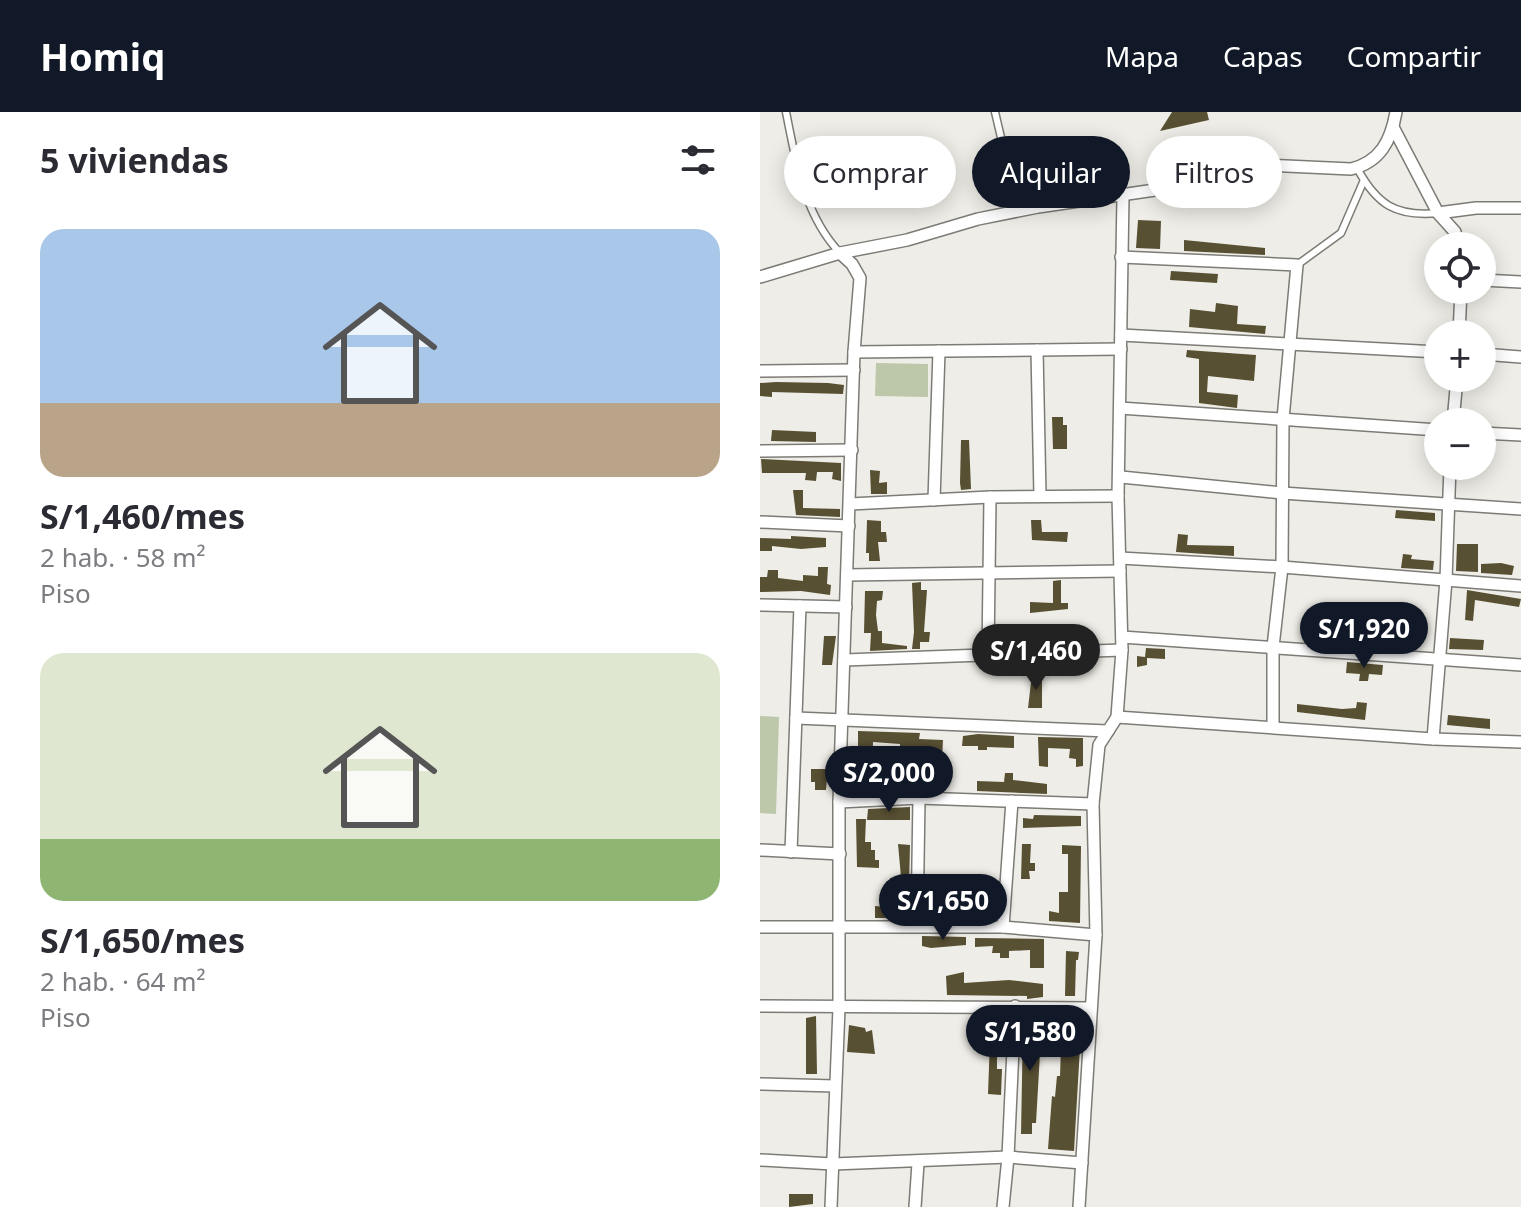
<!DOCTYPE html>
<html lang="es">
<meta charset="utf-8">
<style>
:root{--surface:#fff;--page:#f2f2f3;--text:#2b2b33;--muted:#7c7c81;--accent:#111827}
body{margin:0;font-family:"Noto Sans",sans-serif;background:var(--page);color:var(--text);height:100vh;display:flex;flex-direction:column;font-size:30px;white-space:nowrap}
*{box-sizing:border-box;margin:0}
p{font-size:26px;color:var(--muted)}
.icon{flex:none;width:44px;height:44px;fill:none;stroke:currentColor;stroke-width:2;stroke-linecap:round;stroke-linejoin:round}
.map{position:relative;flex:1;overflow:hidden}
.side{display:flex;flex-direction:column;background:var(--surface);width:760px}
.side>*{flex:none}
.top-card{position:absolute;left:24px;top:24px;width:616px;height:72px;display:flex;gap:16px}
.fabs{position:absolute;left:664px;top:120px;display:grid;gap:16px}
.fabs a{display:grid;place-items:center;width:72px;height:72px;border-radius:50%;background:var(--surface);box-shadow:0 4px 20px #0003;font-size:40px}
.price{position:absolute;translate:-50% -68px;padding:0 18px;border-radius:28px;background:var(--accent);color:#fff;font-size:26px;line-height:52px;filter:drop-shadow(0 2px 4px #0008)}
.price::after{content:'';position:absolute;left:50%;top:48px;width:24px;height:18px;margin-left:-12px;background:inherit;clip-path:polygon(0 0,100% 0,50% 100%)}
.price.current{background:#222;color:#fff}
ul{padding:0;list-style:none}
li{display:grid;align-content:center;gap:16px;height:424px;padding:0 40px}
li span{display:grid;place-items:center;height:248px;border-radius:24px;color:#555}
li>.icon{margin-inline-start:auto}
span .icon{width:144px;height:144px;fill:#fffc;stroke-width:1}
li b{font-size:34px}
h2{display:flex;justify-content:space-between;align-items:center;height:96px;padding:0 40px;font-size:34px}
.tag{padding:0 28px;border-radius:36px;background:var(--surface);box-shadow:0 4px 20px #0003;font-size:28px;line-height:72px}
.tag.current{background:var(--accent);color:#fff}
header{display:flex;align-items:center;gap:48px;box-sizing:border-box;height:112px;padding:0 40px;background:var(--accent);color:#fff}
header strong{font-size:38px}
nav{display:flex;gap:44px;margin-inline-start:auto;font-size:28px}
main{display:flex;flex:1;min-height:0}
.map>svg:first-child{display:block}
</style>
<header>
<strong>Homiq</strong>
<nav><a>Mapa</a><a>Capas</a><a>Compartir</a></nav>
</header>
<main>
<section class="side">
<h2>5 viviendas<svg class="icon" aria-label="filters" viewBox="0 0 24 24"><path d="M4 7h16M4 17h16"/><circle cx="9" cy="7" r="2"/><circle cx="15" cy="17" r="2"/></svg></h2>
<ul>
<li><span style="background:linear-gradient(#a9c7e8 70%,#b9a48a 0)"><svg class="icon" aria-label="home" viewBox="0 0 24 24"><path d="M3 11l9-7 9 7M6 9v11h12V9"/></svg></span><div><b>S/1,460/mes</b><p>2 hab. · 58 m²</p><p>Piso</p></div></li>
<li><span style="background:linear-gradient(#dfe7d0 75%,#8fb573 0)"><svg class="icon" aria-label="home" viewBox="0 0 24 24"><path d="M3 11l9-7 9 7M6 9v11h12V9"/></svg></span><div><b>S/1,650/mes</b><p>2 hab. · 64 m²</p><p>Piso</p></div></li>
</ul>
</section>
<div class="map">
<svg width="761" height="1095" viewBox="0 0 761 1095">
<rect width="100%" height="100%" fill="#efede7"/>
<g fill="#bcc8a9">
<path d="M116,251L168,252V285L115,284Z"/>
<path d="M0,604L19,605L16,702L0,701Z"/>
</g>
<g fill="#585033">
<path d="M412,0H447L449,8L400,19Z"/>
<path d="M378,108L401,109L400,137L376,136Z"/>
<path d="M424,128L505,136V143L424,139Z"/>
<path d="M411,159L458,162L457,171L410,168Z"/>
<path d="M456,191L478,194L477,212L506,214L505,222L429,215L430,197L455,200Z"/>
<path d="M427,238L496,243L494,269L448,264L447,280L478,283L477,296L439,291V247L426,245Z"/>
<path d="M16,270L68,271L84,273L83,282L12,280V285L0,284V271Z"/>
<path d="M292,305H303V313H307V337H293Z"/>
<path d="M12,318L56,320V330L11,329Z"/>
<path d="M201,328H209L211,377L201,378L200,371Z"/>
<path d="M1,347L81,351V369L72,367L73,360H57L56,369L45,368L46,361H2Z"/>
<path d="M110,358L120,359L119,371L127,370V382H111Z"/>
<path d="M33,378H43V396L80,397V405L36,403Z"/>
<path d="M636,398L675,401V409L635,406Z"/>
<path d="M107,408L121,409V420H126L127,430H118L120,449H109V441H106Z"/>
<path d="M271,408H281L282,420H308L307,430L272,428Z"/>
<path d="M418,422L428,423L427,433L474,434V444L416,440Z"/>
<path d="M31,424L66,426V435L41,437L12,434V439H0V426L31,427Z"/>
<path d="M697,432H718V460L696,459Z"/>
<path d="M643,442L652,443L651,447L674,449L673,458L641,456Z"/>
<path d="M741,451L754,454L752,463L721,461V452Z"/>
<path d="M58,455H68L67,472L71,473L70,483L41,479L0,480V465H7L8,458H18V466L43,469V463L58,464Z"/>
<path d="M301,468V491H308V497L270,501V490L293,491V469Z"/>
<path d="M161,470V478H167L164,520H170L169,530H160V537H152L154,520L152,471Z"/>
<path d="M707,478L761,487L759,495L715,488L713,509L705,508Z"/>
<path d="M105,479H123L122,488L117,489L116,503L118,519H122V531L147,534V537L110,539L111,521H104Z"/>
<path d="M64,524H76L72,553H62Z"/>
<path d="M690,526L724,528L723,538L689,537Z"/>
<path d="M386,536L405,537V547L387,546V553L377,555V544L385,545Z"/>
<path d="M587,550L623,553L622,563L609,562L608,569H599L600,562L586,561Z"/>
<path d="M272,562H282V596H268Z"/>
<path d="M597,590L607,591L605,608L537,600V592L582,597L596,596Z"/>
<path d="M688,603L730,607V617L687,613Z"/>
<path d="M98,619L160,621L159,627L183,628L182,648L164,651L165,636L150,637L149,651L140,650V632L113,630L112,678L98,679Z"/>
<path d="M218,622L254,624V636L227,635V638H218V634H202L203,624Z"/>
<path d="M278,625L323,626V654L316,655V647L309,646L310,637L288,636V655L279,654Z"/>
<path d="M132,651L140,652L139,672L173,667V670H183V678L128,677Z"/>
<path d="M51,657H68L66,678H55V670H51Z"/>
<path d="M245,661H253V668L287,672V682L217,679V669L244,670Z"/>
<path d="M150,695V708H107L108,697Z"/>
<path d="M274,703L321,704V714L263,716V706L273,707Z"/>
<path d="M96,707H106L105,730H111V738H115V748H119V756L97,755Z"/>
<path d="M138,732L150,733L149,775L131,777L130,766L141,765Z"/>
<path d="M262,732H271L270,751H275V759H269L270,767H261Z"/>
<path d="M302,733L321,734L320,811L289,809V799L299,801V780H308V742H302Z"/>
<path d="M115,794L149,797V806H115Z"/>
<path d="M162,824L206,825V833L171,836L162,834Z"/>
<path d="M215,826L284,827V856H270V838L249,839V846H240V841H232L233,834L215,835Z"/>
<path d="M306,839L319,840L318,848H316L315,884H305Z"/>
<path d="M204,860V871L249,868L283,872V885L267,887V884L187,883L186,864Z"/>
<path d="M56,904L57,962H46V906Z"/>
<path d="M217,904H246L244,942H237V957H242L241,983L228,982L230,927H234V913L217,911Z"/>
<path d="M267,904H280V941L276,1011H272V1022H261L263,910H267Z"/>
<path d="M89,913L105,916L106,920L112,918L115,942L87,940Z"/>
<path d="M301,934L320,935L314,1039L288,1037L292,984L295,985L297,964H300Z"/>
<path d="M29,1082H53V1092L29,1095Z"/>
</g>
<g fill="none" stroke-linecap="round" stroke-linejoin="round">
<defs>
<g id="service">
<path d="M26,0C36,50 44,103 80,141"/>
<path d="M235,0L247,51L252,100"/>
<path d="M597,56C617,93 636,105 678,101"/>
<path d="M537,153L581,121L604,68"/>
</g>
<g id="minor">
<path d="M633,15L678,101L695,120L699,134"/>
<path d="M678,101L716,96H761"/>
<path d="M361,145L537,153L523,307L522,455L513,535V614"/>
<path d="M0,165L80,141"/>
<path d="M722,168L761,170"/>
<path d="M699,222L701,178"/>
<path d="M361,223L678,240"/>
<path d="M277,238L280,384"/>
<path d="M94,240L361,237"/>
<path d="M722,242L761,245"/>
<path d="M0,259L94,258"/>
<path d="M360,296L678,318"/>
<path d="M693,310L697,266"/>
<path d="M722,321L761,323"/>
<path d="M0,339L92,338"/>
<path d="M361,365L522,381L761,397"/>
<path d="M174,388L179,239"/>
<path d="M90,392L230,385L358,384"/>
<path d="M0,410L89,414"/>
<path d="M360,446L522,455L761,474"/>
<path d="M87,463L360,459"/>
<path d="M0,493L86,495"/>
<path d="M362,525L761,553"/>
<path d="M228,543L230,385"/>
<path d="M84,548L362,538"/>
<path d="M357,605L673,627L761,630"/>
<path d="M36,606L348,619"/>
<path d="M673,627L686,468L690,354"/>
<path d="M79,690L159,686L333,692"/>
<path d="M0,738L80,742"/>
<path d="M31,740L40,494"/>
<path d="M157,814L159,686"/>
<path d="M0,815H243L336,823"/>
<path d="M243,815L252,689"/>
<path d="M0,894L331,896"/>
<path d="M0,972L75,974"/>
<path d="M0,1048L73,1052L248,1045L322,1051"/>
<path d="M71,1095L79,896V690L94,240L100,166L92,152L80,141L147,128L218,107L278,95L395,78L459,50L474,48L504,53L591,57C620,50 631,29 636,0"/>
<path d="M155,1095L158,1051"/>
<path d="M243,1095L248,1045L255,894"/>
<path d="M319,1095L336,823L333,692L339,633L357,605L362,538L358,384L363,84"/>
</g>
</defs>
<use href="#service" stroke="#7d7b75" stroke-width="9"/>
<use href="#minor" stroke="#7d7b75" stroke-width="14"/>
<use href="#service" stroke="#fff" stroke-width="6"/>
<use href="#minor" stroke="#fff" stroke-width="11"/>
</g>
</svg>
<div class="fabs">
<a><svg class="icon" aria-label="locate" viewBox="0 0 24 24"><circle cx="12" cy="12" r="6"/><path d="M12 2v4M12 18v4M2 12h4M18 12h4"/></svg></a>
<a>+</a>
<a>−</a>
</div>
<b class="price" style="left:604px;top:558px">S/1,920</b>
<b class="price current" style="left:276px;top:580px">S/1,460</b>
<b class="price" style="left:129px;top:702px">S/2,000</b>
<b class="price" style="left:183px;top:830px">S/1,650</b>
<b class="price" style="left:270px;top:961px">S/1,580</b>
<div class="top-card">
<a class="tag">Comprar</a>
<a class="tag current">Alquilar</a>
<a class="tag">Filtros</a>
</div>
</div>
</main>
